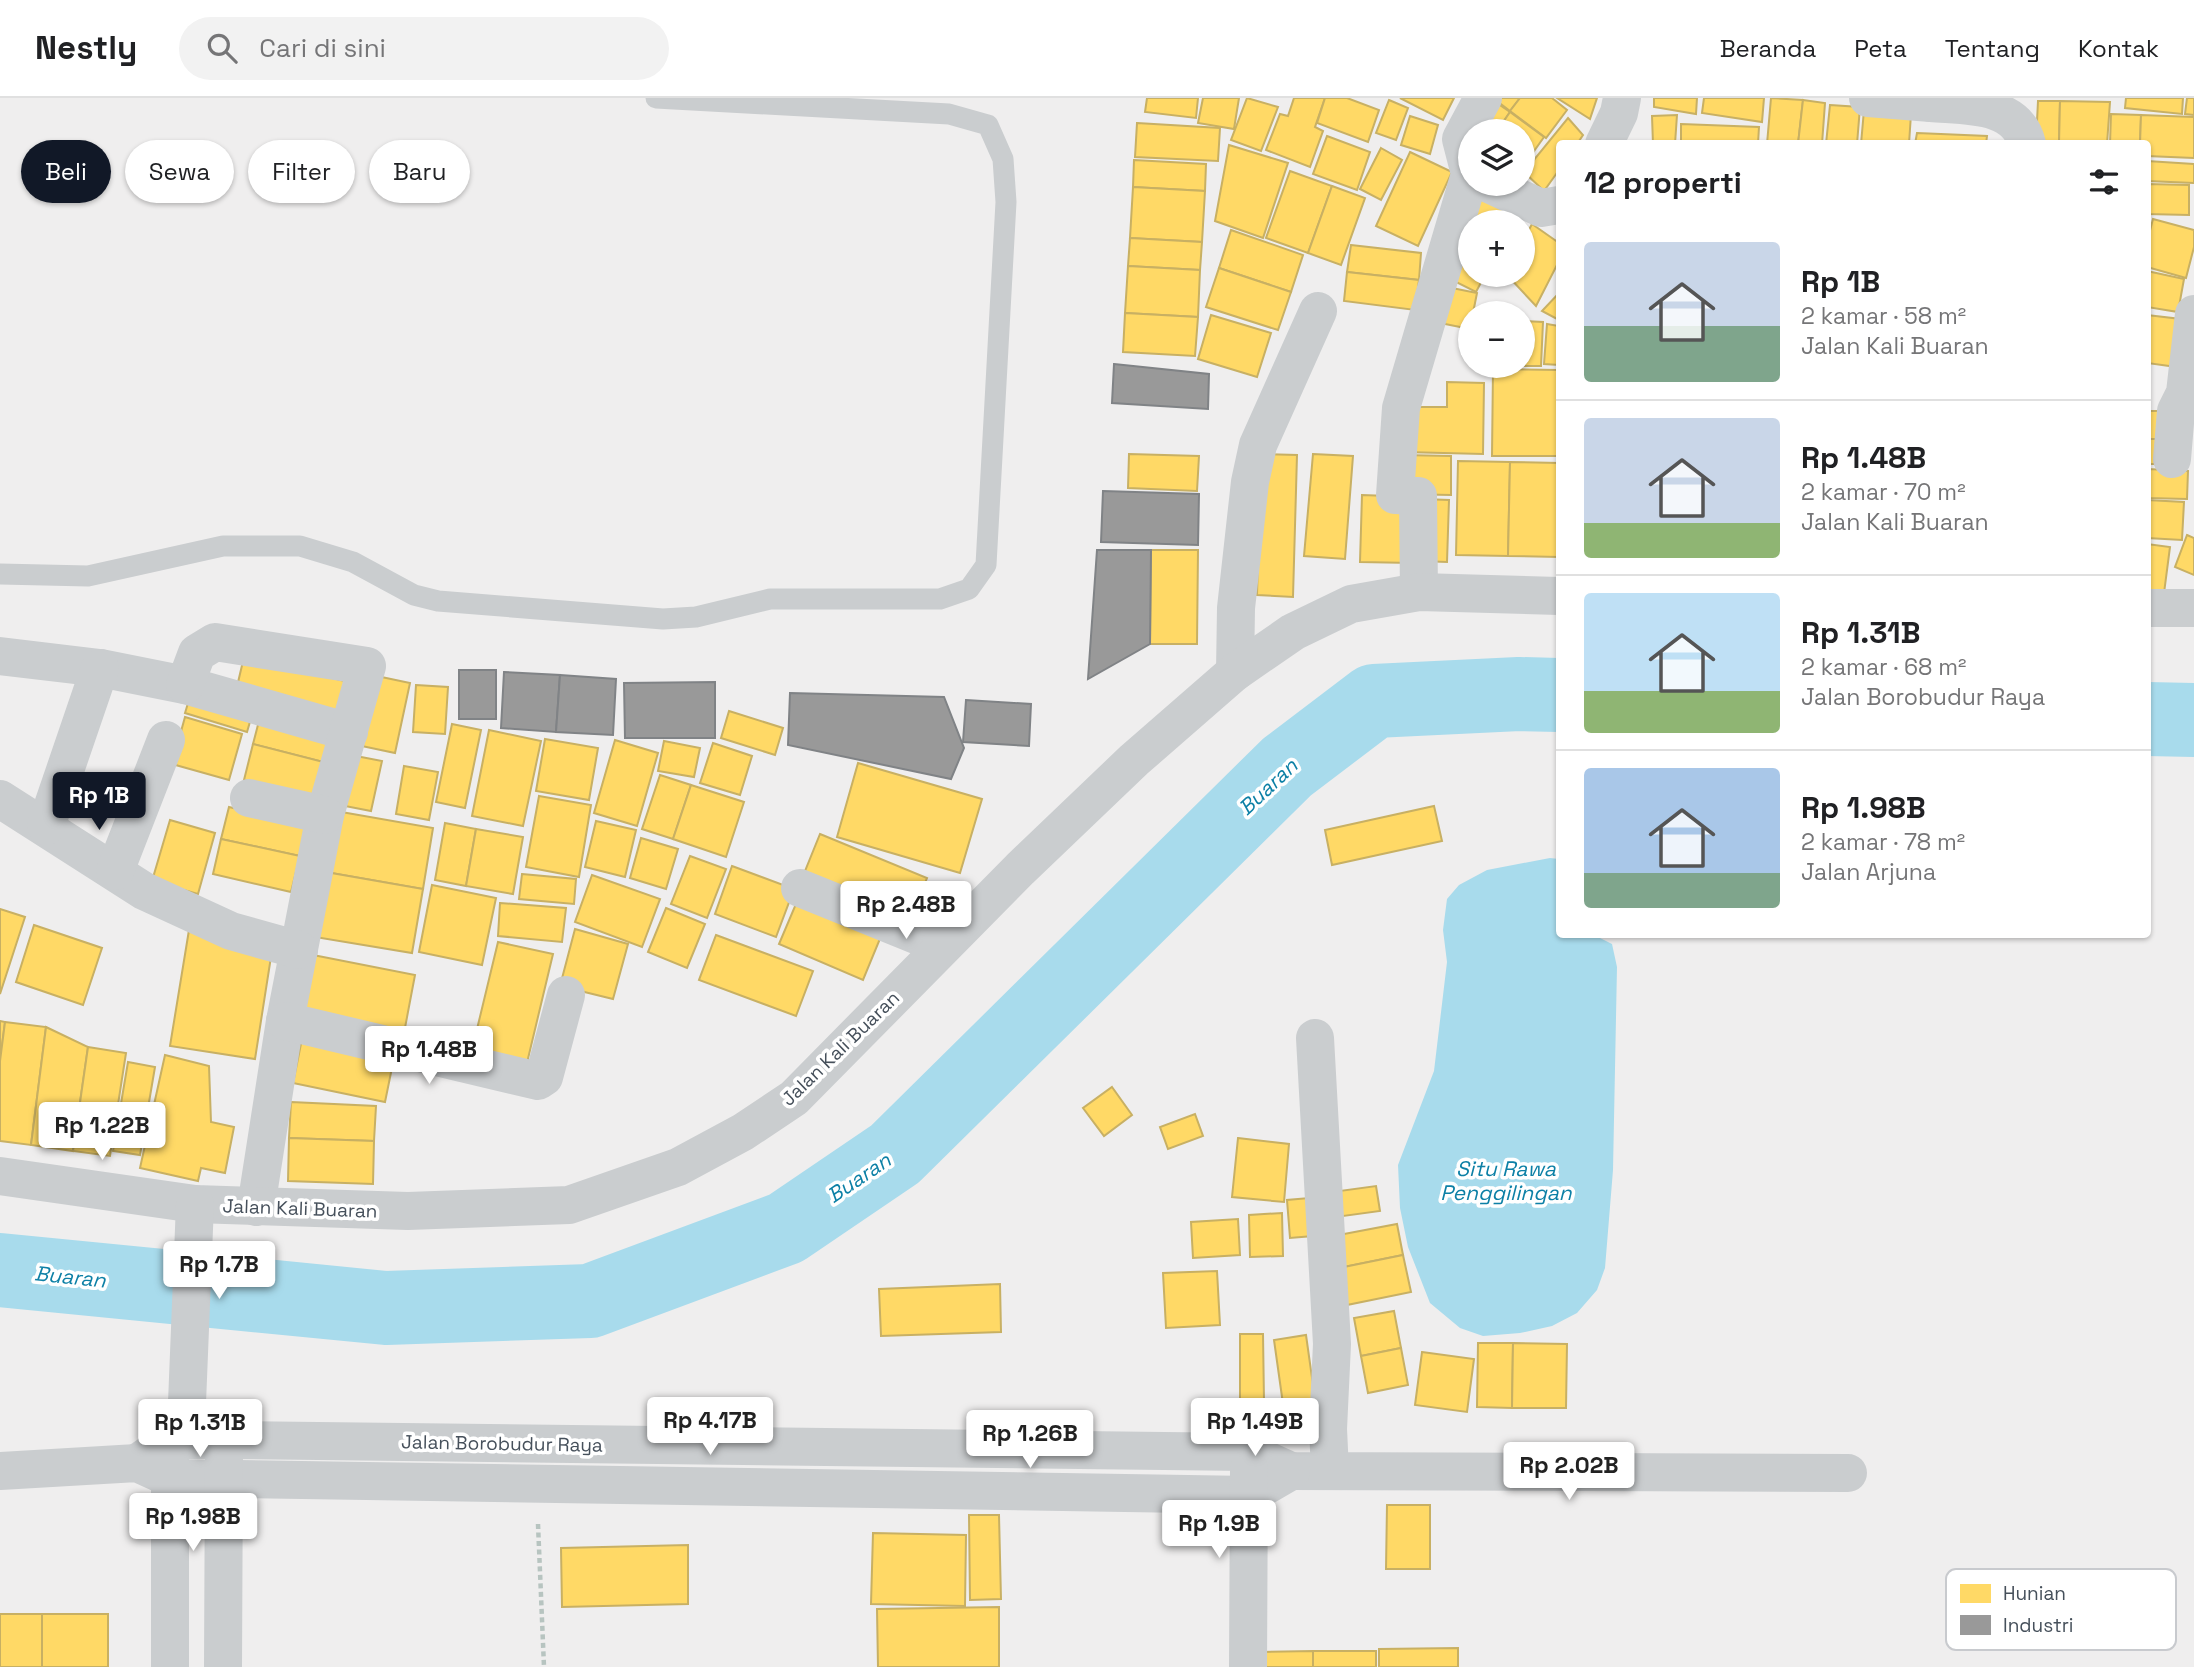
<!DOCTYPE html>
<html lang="id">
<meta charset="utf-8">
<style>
:root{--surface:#fff;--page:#f2f2f2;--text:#202124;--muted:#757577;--line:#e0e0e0;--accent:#111827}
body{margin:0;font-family:"Space Grotesk",sans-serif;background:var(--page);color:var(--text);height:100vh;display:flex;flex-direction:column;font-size:26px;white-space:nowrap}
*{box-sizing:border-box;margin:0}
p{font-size:23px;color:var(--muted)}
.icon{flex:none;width:38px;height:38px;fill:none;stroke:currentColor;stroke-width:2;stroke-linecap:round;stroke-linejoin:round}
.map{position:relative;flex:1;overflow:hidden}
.panel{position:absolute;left:1556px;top:42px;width:595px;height:798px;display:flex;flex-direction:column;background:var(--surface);border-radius:7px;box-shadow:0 2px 5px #0004}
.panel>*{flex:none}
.guide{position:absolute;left:21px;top:42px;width:665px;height:63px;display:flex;gap:14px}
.buttons{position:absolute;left:1458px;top:21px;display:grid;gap:14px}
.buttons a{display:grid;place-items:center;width:77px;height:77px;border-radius:50%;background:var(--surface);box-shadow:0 2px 5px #0004;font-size:35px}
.price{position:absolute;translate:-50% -60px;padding:0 16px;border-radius:7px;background:#fff;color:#222;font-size:23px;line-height:46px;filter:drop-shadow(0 2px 4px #0008)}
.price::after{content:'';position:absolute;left:50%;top:42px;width:21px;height:16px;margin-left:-10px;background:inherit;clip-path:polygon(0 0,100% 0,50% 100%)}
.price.selected{background:var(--accent);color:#fff}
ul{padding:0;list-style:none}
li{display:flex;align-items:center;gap:21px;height:175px;padding:0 28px}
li+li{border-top:2px solid var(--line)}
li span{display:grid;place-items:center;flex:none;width:196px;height:140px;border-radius:7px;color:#555}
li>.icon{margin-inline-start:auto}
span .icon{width:84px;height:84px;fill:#fffc;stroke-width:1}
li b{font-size:30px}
h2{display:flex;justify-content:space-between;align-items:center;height:84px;padding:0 28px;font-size:30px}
.pill{padding:0 24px;border-radius:32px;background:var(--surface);box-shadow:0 2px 5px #0004;font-size:24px;line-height:63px}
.pill.selected{background:var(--accent);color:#fff}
header{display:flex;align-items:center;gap:42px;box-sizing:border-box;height:98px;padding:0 35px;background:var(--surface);border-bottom:2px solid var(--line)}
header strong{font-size:33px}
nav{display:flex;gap:38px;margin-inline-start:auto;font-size:24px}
.search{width:490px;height:63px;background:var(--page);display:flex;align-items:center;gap:18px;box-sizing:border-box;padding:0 24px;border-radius:38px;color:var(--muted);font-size:26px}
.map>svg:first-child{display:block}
</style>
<header>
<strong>Nestly</strong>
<div class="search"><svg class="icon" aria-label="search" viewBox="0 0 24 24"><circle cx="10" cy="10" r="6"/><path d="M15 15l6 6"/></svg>Cari di sini</div>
<nav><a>Beranda</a><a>Peta</a><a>Tentang</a><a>Kontak</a></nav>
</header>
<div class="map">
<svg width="2194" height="1569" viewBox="0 0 2194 1569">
<rect width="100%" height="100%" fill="#efeeee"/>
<path fill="#a8dbec" d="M1550,760L1559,761V836L1594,837L1612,846L1617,869L1613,1072L1605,1170L1597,1192L1577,1215L1552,1228L1520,1235L1483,1238L1460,1230L1430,1205L1408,1149L1400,1110L1398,1067L1434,973L1447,864L1443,832L1447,801L1459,787L1487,772Z"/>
<g fill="#ffd966" stroke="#c8b063" stroke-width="2">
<path d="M1147,0H1198L1196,20L1145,14Z"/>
<path d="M1203,0H1239L1234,31L1198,25Z"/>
<path d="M1247,0L1278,9L1261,53L1231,42Z"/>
<path d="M1294,0H1325L1315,29L1323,33L1310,69L1266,52L1280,16L1288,18Z"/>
<path d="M1325,0H1347L1379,12L1368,44L1317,25Z"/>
<path d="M1400,0H1454L1443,22Z"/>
<path d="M1493,0H1520L1510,13Z"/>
<path d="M1520,0H1552L1567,12L1546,40L1510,13Z"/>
<path d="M1557,0H1597L1590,21Z"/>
<path d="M1654,0H1697L1696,16L1654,9Z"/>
<path d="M1704,0H1764L1762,24L1702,15Z"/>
<path d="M1771,0L1803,2L1798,46H1767Z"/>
<path d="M2126,0H2183L2182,16L2125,10Z"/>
<path d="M2187,0H2194V17L2185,16Z"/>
<path d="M1491,1L1510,14L1497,33H1470Z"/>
<path d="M1389,2L1408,10L1396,42L1376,35Z"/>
<path d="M1803,2L1825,5L1822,46H1798Z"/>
<path d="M2038,3H2060L2059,45L2036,44Z"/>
<path d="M2060,3L2110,4L2107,46L2059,45Z"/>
<path d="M1830,7L1860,9L1857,46H1826Z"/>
<path d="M1864,12L1911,16L1909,46H1861Z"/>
<path d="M1510,14L1544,39L1522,70V33H1497Z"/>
<path d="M2111,16L2141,17L2140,46H2110Z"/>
<path d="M1677,17L1675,46H1653L1652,18Z"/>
<path d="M2141,17L2194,19V60L2147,58V46H2140Z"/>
<path d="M1410,18L1438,27L1430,56L1401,47Z"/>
<path d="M1568,20L1583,37L1577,46H1559V72L1544,93L1524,74Z"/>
<path d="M1137,25L1220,30L1218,63L1135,59Z"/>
<path d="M1681,26L1759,29L1758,46H1681Z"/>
<path d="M1917,35L1987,38L1986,46H1915Z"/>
<path d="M1327,38L1370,54L1357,92L1313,76Z"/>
<path d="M1229,47L1288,65L1263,140L1215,123Z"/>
<path d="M1381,50L1402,62L1381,102L1360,91Z"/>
<path d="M1410,54L1452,74L1418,148L1376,128Z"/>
<path d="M1134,62L1206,66L1205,93L1133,89Z"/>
<path d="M2147,63L2194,66V85L2147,83Z"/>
<path d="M1290,73L1332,88L1308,155L1266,140Z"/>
<path d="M2147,86L2189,87V117L2147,116Z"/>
<path d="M1332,88L1365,100L1341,167L1308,155Z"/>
<path d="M1133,89L1205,93L1202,144L1130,140Z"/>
<path d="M1482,99L1513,113L1508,124H1471Z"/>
<path d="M2153,121L2194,132V149L2186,180L2147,169V144Z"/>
<path d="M1532,126L1559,145V163L1536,208L1507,177H1522V145Z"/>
<path d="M1231,132L1303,157L1291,194L1219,170Z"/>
<path d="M1130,140L1202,144L1200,172L1128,168Z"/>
<path d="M1470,142V177H1485L1476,194L1442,177Z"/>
<path d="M1351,147L1421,155L1419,182L1347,174Z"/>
<path d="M1128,168L1200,172L1198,219L1125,215Z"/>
<path d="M1219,170L1291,194L1278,232L1206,209Z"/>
<path d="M2147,173L2184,181L2178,214L2147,209Z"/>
<path d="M1347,174L1419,182L1415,212L1344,203Z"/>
<path d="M1442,188L1477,195L1473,215H1470V231L1435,224Z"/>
<path d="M1559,195V222L1542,213Z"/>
<path d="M1125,215L1198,219L1195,258L1123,254Z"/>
<path d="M1211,217L1271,235L1257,279L1198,261Z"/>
<path d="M2147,217L2189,222L2184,270L2147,265Z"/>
<path d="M1522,223L1543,224L1541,268H1522Z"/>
<path d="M1547,226L1559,228V267L1544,266Z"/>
<path d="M1493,271L1558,272L1557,358H1492Z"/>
<path d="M1447,284L1484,285L1483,356L1404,354L1405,309H1447Z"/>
<rect x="2147" y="313" width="25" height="28"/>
<path d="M2147,341H2172L2171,366H2147Z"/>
<path d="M1129,356L1199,358L1197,393L1128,390Z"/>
<path d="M1261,356L1297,357L1293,499L1257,497Z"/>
<path d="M1313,356L1353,358L1345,461L1304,458Z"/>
<path d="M1402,357L1451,358V397L1401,396Z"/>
<path d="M1458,363L1510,364L1508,458L1456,457Z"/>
<path d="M1510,364L1559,365V459L1508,458Z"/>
<path d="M2147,371L2188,373L2187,401L2147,400Z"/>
<path d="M1362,397L1414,399L1413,465L1360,464Z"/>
<path d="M1422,401L1449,402L1447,464L1420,463Z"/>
<path d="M2147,402L2184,404L2182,442L2147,440Z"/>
<path d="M2187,437L2194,440V477L2175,469Z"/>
<path d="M2147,446L2170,449L2163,503L2147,501Z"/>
<path d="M1151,452H1198L1197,546H1150Z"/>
<path d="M244,559L349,584L340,622L235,597Z"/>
<path d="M372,577L410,585L395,655L357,647Z"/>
<path d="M416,587L448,589L445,636L413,634Z"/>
<path d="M192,592L254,610L247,634L185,615Z"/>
<path d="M729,613L783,630L775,657L721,640Z"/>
<path d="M185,619L242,636L229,682L172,666Z"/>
<path d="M260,619L342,640L335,667L253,646Z"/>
<path d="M452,626L481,632L465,710L436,704Z"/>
<path d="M489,632L541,643L523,728L472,718Z"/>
<path d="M545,641L598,650L589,702L536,693Z"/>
<path d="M615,642L658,655L637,728L594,715Z"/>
<path d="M664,643L700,650L694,679L658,673Z"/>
<path d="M713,645L752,658L740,697L700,685Z"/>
<path d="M253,646L335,667L326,702L244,682Z"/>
<path d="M356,658L382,663L371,713L345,708Z"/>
<path d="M858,665L982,701L960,775L837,739Z"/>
<path d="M404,668L438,674L429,722L396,716Z"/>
<path d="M660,677L691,687L673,741L642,731Z"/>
<path d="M691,687L744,704L726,759L673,741Z"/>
<path d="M539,698L591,707L579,779L526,769Z"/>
<path d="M1434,708L1442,743L1332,767L1325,732Z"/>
<path d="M229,709L307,727L300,758L221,741Z"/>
<path d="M330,712L433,730L423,791L320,773Z"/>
<path d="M170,722L215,735L198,796L152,783Z"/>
<path d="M596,723L636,732L625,779L585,769Z"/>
<path d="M445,725L476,731L466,788L435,782Z"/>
<path d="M476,731L523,739L513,796L466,788Z"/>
<path d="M820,736L927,780L908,827L801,783Z"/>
<path d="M641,740L678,751L666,791L630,780Z"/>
<path d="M221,741L300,758L291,794L213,776Z"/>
<path d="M690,758L726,771L707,820L671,806Z"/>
<path d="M732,768L794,791L776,839L715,816Z"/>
<path d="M320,773L423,791L412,855L309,838Z"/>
<path d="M522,776L576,781L574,806L519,801Z"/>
<path d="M592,777L660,801L642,849L575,824Z"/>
<path d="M432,787L496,800L482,867L419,854Z"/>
<path d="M801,794L884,831L863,882L779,846Z"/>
<path d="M500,805L566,810L562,844L498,838Z"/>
<path d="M666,810L705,826L687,870L648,854Z"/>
<path d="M0,811L25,819L0,896Z"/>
<path d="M34,827L102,850L83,907L16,884Z"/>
<path d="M575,831L628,846L613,901L560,888Z"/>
<path d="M189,832L273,846L255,961L170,948Z"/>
<path d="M716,837L813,873L796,918L699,882Z"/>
<path d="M498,844L553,856L526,969L471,956Z"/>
<path d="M308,856L415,877L404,935L297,915Z"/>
<path d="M0,923L5,924L0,963Z"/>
<path d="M5,924L46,929L31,1047L0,1043V963Z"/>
<path d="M46,929L88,949L73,1053L31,1047Z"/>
<path d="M303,936L395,955L385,1004L293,985Z"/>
<path d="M88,949L126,955L110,1058L73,1053Z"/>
<path d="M165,957L209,968L211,1024L234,1029L225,1075L201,1070L198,1083L140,1070Z"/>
<path d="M128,964L155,969L140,1057L113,1053Z"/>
<path d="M1112,989L1132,1017L1104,1038L1083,1010Z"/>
<path d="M291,1004L376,1008L374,1043L289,1040Z"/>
<path d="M1195,1016L1203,1038L1168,1051L1160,1029Z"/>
<path d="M289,1040L374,1043L373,1086L288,1083Z"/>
<path d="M1238,1040L1289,1046L1284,1104L1232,1099Z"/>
<path d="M1376,1088L1380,1113L1336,1119L1332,1094Z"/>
<path d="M1309,1100L1313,1138L1290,1140L1287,1102Z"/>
<path d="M1282,1115L1283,1158L1250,1159L1249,1117Z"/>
<path d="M1238,1121L1240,1157L1193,1160L1191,1124Z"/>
<path d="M1397,1126L1403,1157L1334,1171L1328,1139Z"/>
<path d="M1403,1157L1411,1194L1342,1208L1334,1171Z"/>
<path d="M1217,1173L1220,1227L1166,1230L1163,1175Z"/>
<path d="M1000,1186L1001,1234L881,1238L879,1191Z"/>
<path d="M1394,1213L1401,1250L1361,1258L1354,1220Z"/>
<path d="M1240,1236H1263L1264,1303H1240Z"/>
<path d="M1306,1237L1315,1301L1283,1306L1274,1242Z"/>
<path d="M1478,1245H1513L1512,1310L1477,1309Z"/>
<path d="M1513,1245L1567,1246L1566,1310H1512Z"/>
<path d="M1401,1250L1408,1287L1368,1295L1361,1258Z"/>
<path d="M1422,1254L1474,1261L1467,1314L1415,1307Z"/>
<path d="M1387,1407H1430V1471H1386Z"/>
<path d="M969,1417H999L1001,1501L970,1502Z"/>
<path d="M873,1435L966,1437L965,1508L871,1506Z"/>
<path d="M688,1447V1506L562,1509L561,1450Z"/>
<path d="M999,1509V1569H878L877,1511Z"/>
<rect x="0" y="1516" width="42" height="53"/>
<rect x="42" y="1516" width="66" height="53"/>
<path d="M1458,1550V1569H1379V1551Z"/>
<rect x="1313" y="1553" width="63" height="16"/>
<path d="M1313,1553V1569H1264L1263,1554Z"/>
</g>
<g fill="#999" stroke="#808386" stroke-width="2">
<path d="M1114,266L1209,276L1208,311L1112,305Z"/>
<path d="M1103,393L1199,396L1198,447L1101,444Z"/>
<path d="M1097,452H1151L1150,546L1088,581Z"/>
<rect x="459" y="572" width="37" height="49"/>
<path d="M504,574L560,577L556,634L501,630Z"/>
<path d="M560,577L616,581L613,637L556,634Z"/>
<path d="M715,584V640H625L624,585Z"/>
<path d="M790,595L944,599L964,650L951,681L788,647Z"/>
<path d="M966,602L1031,606L1029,648L963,644Z"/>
</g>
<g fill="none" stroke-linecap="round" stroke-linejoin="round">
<g stroke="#a8dbec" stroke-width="74">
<path d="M2147,621L2194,622"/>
<path d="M0,1172L386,1210L590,1203L786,1130L895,1056L1287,669L1374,603L1519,596L1559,597"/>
</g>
<path stroke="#b7c4c0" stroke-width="4.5" stroke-dasharray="5 3.5" stroke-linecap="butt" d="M538,1426L544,1569"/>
<path stroke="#cacdcf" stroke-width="21" d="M0,476L88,478L223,448H300L353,464L414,497L438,503L663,521L696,519L770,501H940L969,491L986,467L1006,104L1003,61L988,27L949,16L656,0"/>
<g stroke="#cacdcf" stroke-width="38">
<path d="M1868,0L1931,5V0"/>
<path d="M1931,5C1964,8 2017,4 2027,46"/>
<path d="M1604,46L1619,15L1622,0"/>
<path d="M1489,86L1541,110L1559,107"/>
<path d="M2172,361L2176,313L2185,295L2194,216"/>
<path d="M1419,494L1418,398L1395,397L1401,310L1470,76L1461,41L1483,0"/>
<path d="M2147,510H2194"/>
<path d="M0,558L100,570L185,587L349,634"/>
<path d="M1235,574L1236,510L1250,384L1258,347L1318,213"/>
<path d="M185,587L197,555L215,544L367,568L325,717L285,923L256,1109"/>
<path d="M249,700L325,717"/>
<path d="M0,701L144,793L231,833L299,852"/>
<path d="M46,728L100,570"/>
<path d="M115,773L166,642"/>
<path d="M800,790L943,848"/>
<path d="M285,923L538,983L544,979L566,897"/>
<path d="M1315,940L1332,1246L1328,1331L1330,1373"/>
<path d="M0,1078L195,1106L408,1113L569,1107L678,1069L743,1034L794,1000L1020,771L1134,662L1235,574L1293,534L1351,506L1419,494L1559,498"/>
<path d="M137,1365L170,1342H224L1249,1354L1291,1373L1848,1375"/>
<path d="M0,1373L137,1365L170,1380L1250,1397L1291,1373"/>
<path d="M170,1569V1342L187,1305L195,1106"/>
<path d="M223,1569L224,1355"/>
<path d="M1248,1569L1249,1371"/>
</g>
</g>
<g text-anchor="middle" stroke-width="7" stroke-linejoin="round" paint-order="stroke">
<g font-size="19" fill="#46505b" stroke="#fff">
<text transform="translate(840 950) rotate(-44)" y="7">Jalan Kali Buaran</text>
<text transform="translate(300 1110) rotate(2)" y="7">Jalan Kali Buaran</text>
<text transform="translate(502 1345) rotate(1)" y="7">Jalan Borobudur Raya</text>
</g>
<g font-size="21" font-style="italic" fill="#0d80a6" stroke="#fff">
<text transform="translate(1268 689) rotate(-43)" y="7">Buaran</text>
<text x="1506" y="1078">Situ Rawa<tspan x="1506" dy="24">Penggilingan</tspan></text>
<text transform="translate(859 1080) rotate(-34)" y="7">Buaran</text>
<text transform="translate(70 1179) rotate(6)" y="7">Buaran</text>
</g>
</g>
<rect x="1946" y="1471" width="230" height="81" rx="10" fill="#fff" stroke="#c8cace" stroke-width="2"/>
<rect x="1960" y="1486" width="31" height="19" fill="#ffd966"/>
<rect x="1960" y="1517" width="31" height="20" fill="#999"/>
<g font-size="19" fill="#46505b">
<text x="2003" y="1502">Hunian</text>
<text x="2003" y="1534">Industri</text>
</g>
</svg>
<div class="buttons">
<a><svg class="icon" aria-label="layers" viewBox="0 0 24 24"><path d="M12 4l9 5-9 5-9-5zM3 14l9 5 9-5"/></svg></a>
<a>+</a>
<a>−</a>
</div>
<b class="price selected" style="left:99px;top:734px">Rp 1B</b>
<b class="price" style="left:906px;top:843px">Rp 2.48B</b>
<b class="price" style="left:429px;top:988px">Rp 1.48B</b>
<b class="price" style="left:102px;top:1064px">Rp 1.22B</b>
<b class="price" style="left:219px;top:1203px">Rp 1.7B</b>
<b class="price" style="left:710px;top:1359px">Rp 4.17B</b>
<b class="price" style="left:1255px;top:1360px">Rp 1.49B</b>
<b class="price" style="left:200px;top:1361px">Rp 1.31B</b>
<b class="price" style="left:1030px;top:1372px">Rp 1.26B</b>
<b class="price" style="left:1569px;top:1404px">Rp 2.02B</b>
<b class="price" style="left:193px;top:1455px">Rp 1.98B</b>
<b class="price" style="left:1219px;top:1462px">Rp 1.9B</b>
<div class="guide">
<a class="pill selected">Beli</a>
<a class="pill">Sewa</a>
<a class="pill">Filter</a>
<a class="pill">Baru</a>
</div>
<section class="panel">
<h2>12 properti<svg class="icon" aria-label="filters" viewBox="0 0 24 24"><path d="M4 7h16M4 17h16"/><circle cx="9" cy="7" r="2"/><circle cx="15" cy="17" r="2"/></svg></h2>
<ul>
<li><span style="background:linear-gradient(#c9d6e8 60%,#7fa58c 0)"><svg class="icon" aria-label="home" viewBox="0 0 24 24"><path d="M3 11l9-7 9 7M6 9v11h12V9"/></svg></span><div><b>Rp 1B</b><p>2 kamar · 58 m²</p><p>Jalan Kali Buaran</p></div></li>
<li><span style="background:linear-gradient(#c9d6e8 75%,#8fb573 0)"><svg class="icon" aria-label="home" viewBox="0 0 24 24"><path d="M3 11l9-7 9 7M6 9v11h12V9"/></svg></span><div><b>Rp 1.48B</b><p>2 kamar · 70 m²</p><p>Jalan Kali Buaran</p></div></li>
<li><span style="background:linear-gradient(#bfe0f5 70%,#8fb573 0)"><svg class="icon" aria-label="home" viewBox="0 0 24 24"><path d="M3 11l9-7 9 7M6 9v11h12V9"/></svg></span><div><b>Rp 1.31B</b><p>2 kamar · 68 m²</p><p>Jalan Borobudur Raya</p></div></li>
<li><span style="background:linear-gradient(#a9c7e8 75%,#7fa58c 0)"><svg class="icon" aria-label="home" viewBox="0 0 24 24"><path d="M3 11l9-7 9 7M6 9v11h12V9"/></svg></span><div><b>Rp 1.98B</b><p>2 kamar · 78 m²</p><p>Jalan Arjuna</p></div></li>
</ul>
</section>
</div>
